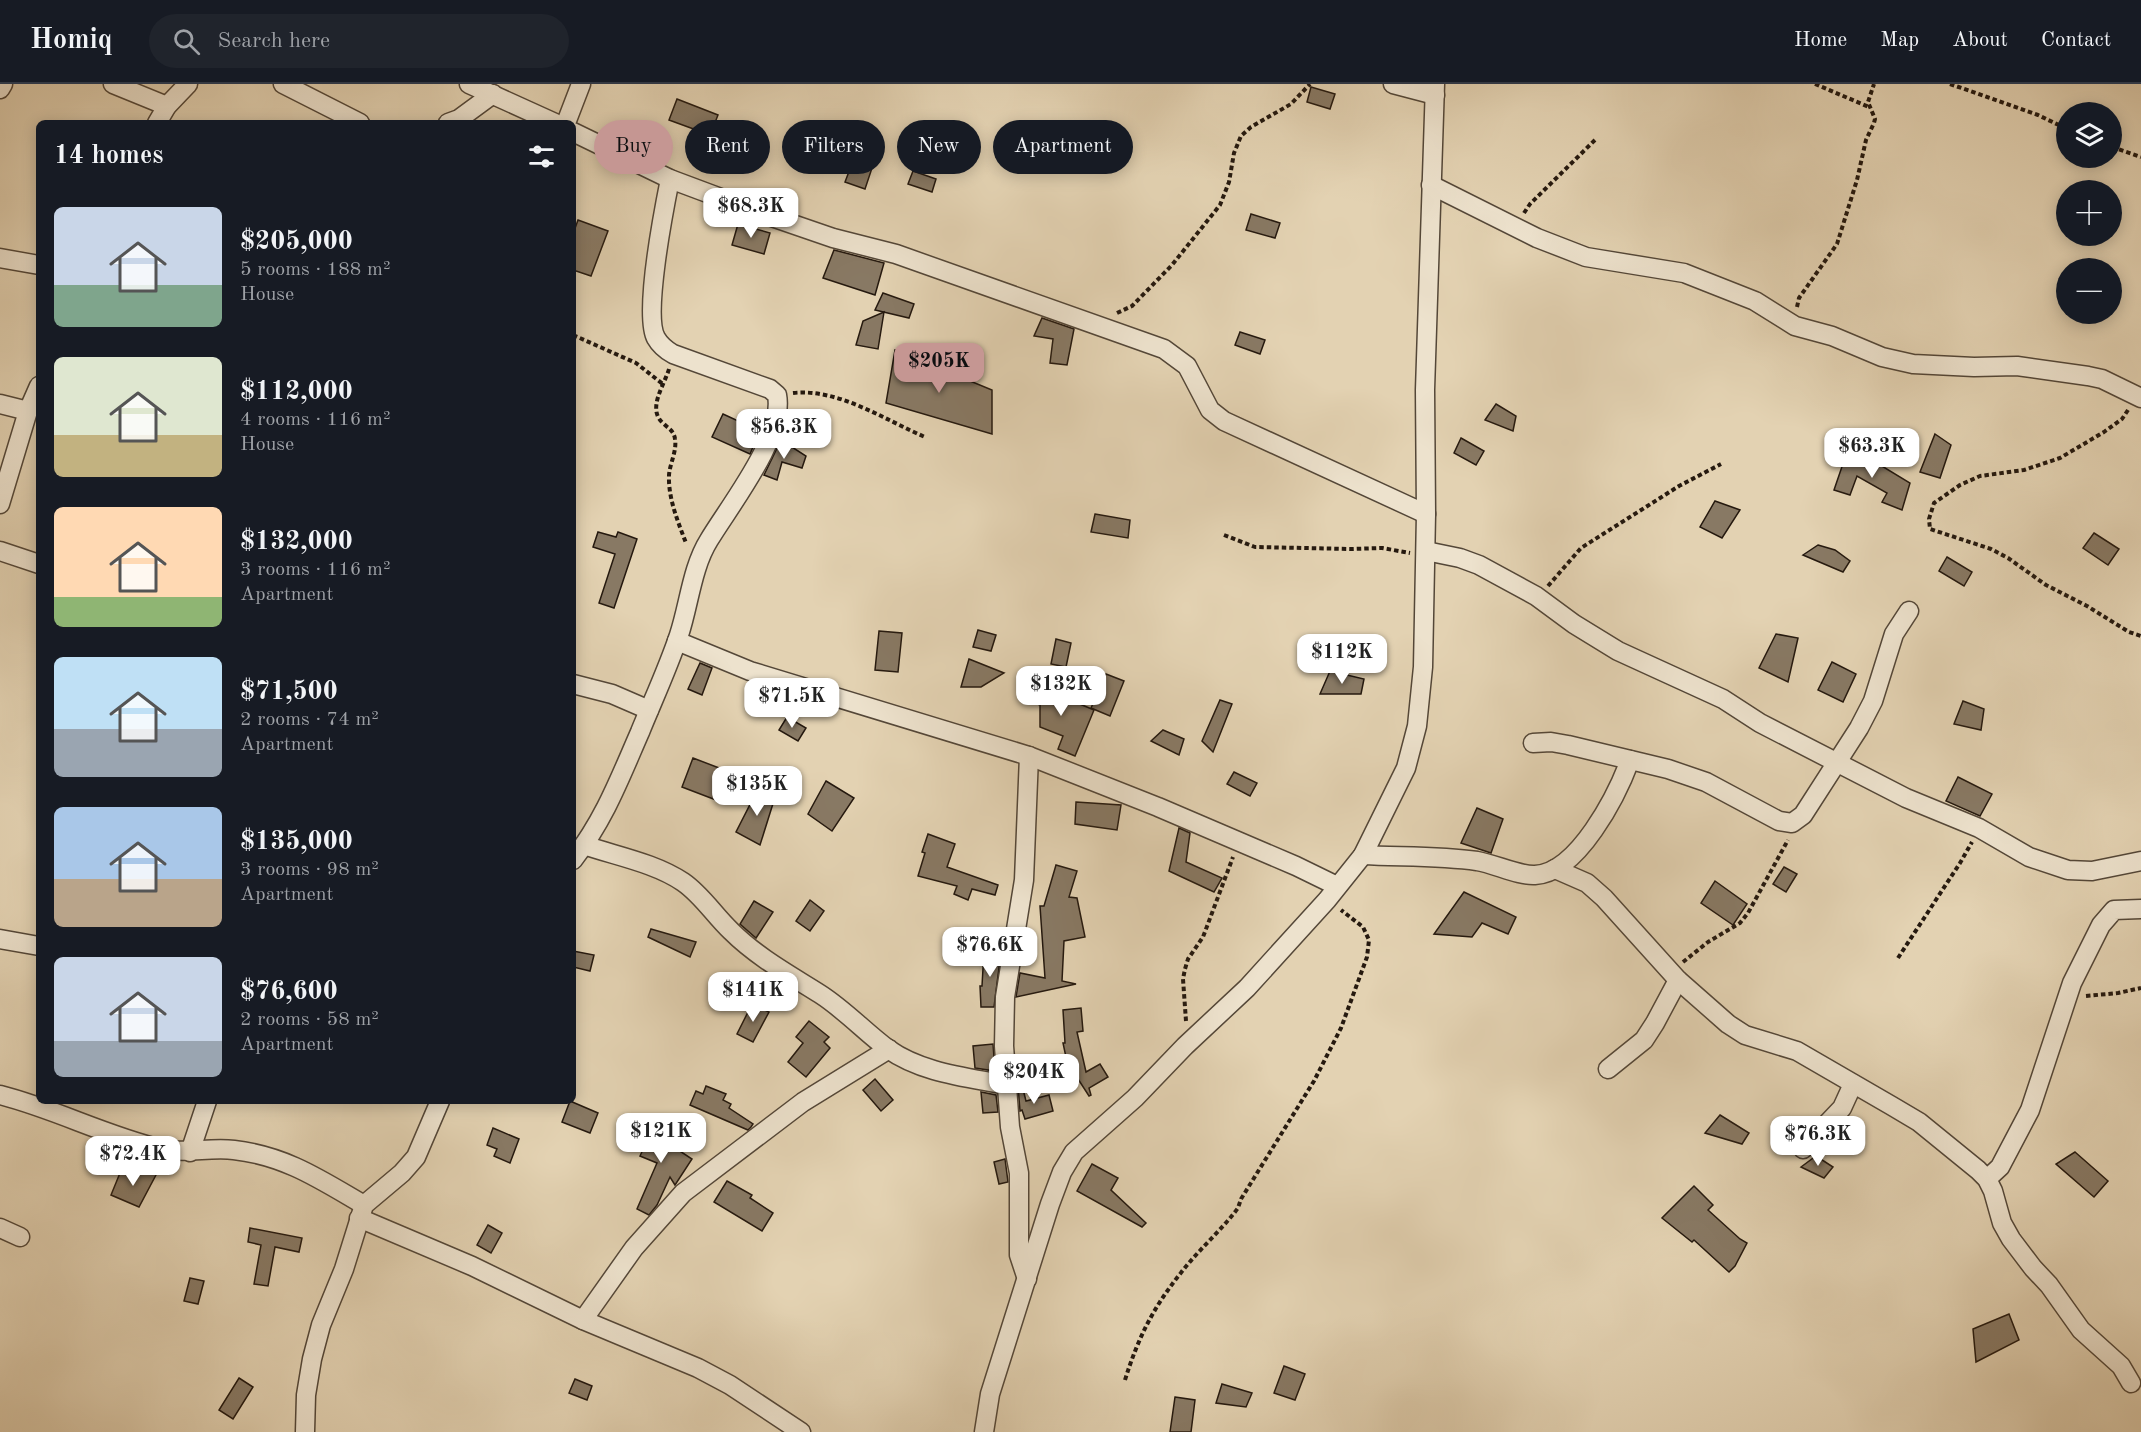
<!DOCTYPE html>
<meta charset="utf-8">
<style>
:root{--surface:#171b24;--page:#20242c;--text:#f1f3f6;--muted:#9ea1a6;--line:#363941;--accent:#c59692}
body{margin:0;font-family:"Old Standard TT",serif;background:var(--page);color:var(--text);height:100vh;display:flex;flex-direction:column;font-size:22px;white-space:nowrap}
*{box-sizing:border-box;margin:0}
p{font-size:20px;color:var(--muted)}
.icon{flex:none;width:33px;height:33px;fill:none;stroke:currentColor;stroke-width:2;stroke-linecap:round;stroke-linejoin:round}
.map{position:relative;flex:1;overflow:hidden}
.panel{position:absolute;left:36px;top:36px;width:540px;height:984px;display:flex;flex-direction:column;background:var(--surface);border-radius:9px;box-shadow:0 3px 15px #0003}
.panel>*{flex:none}
.banner{position:absolute;left:594px;top:36px;width:570px;height:54px;display:flex;gap:12px}
.controls{position:absolute;left:2056px;top:18px;display:grid;gap:12px}
.controls a{display:grid;place-items:center;width:66px;height:66px;border-radius:50%;background:var(--surface);box-shadow:0 3px 15px #0003;font-size:30px}
.price{position:absolute;translate:-50% -51px;padding:0 14px;border-radius:12px;background:#fff;color:#222;font-size:20px;line-height:39px;filter:drop-shadow(0 2px 3px #0008)}
.price::after{content:'';position:absolute;left:50%;top:36px;width:18px;height:14px;margin-left:-9px;background:inherit;clip-path:polygon(0 0,100% 0,50% 100%)}
.price.on{background:var(--accent);color:#111}
ul{padding:0;list-style:none}
li{display:flex;align-items:center;gap:18px;height:150px;padding:0 18px}
li span{display:grid;place-items:center;flex:none;width:168px;height:120px;border-radius:9px;color:#555}
li>.icon{margin-inline-start:auto}
span .icon{width:72px;height:72px;fill:#fffc;stroke-width:1}
li b{font-size:26px}
h2{display:flex;justify-content:space-between;align-items:center;height:72px;padding:0 18px;font-size:26px}
.pill{padding:0 21px;border-radius:27px;background:var(--surface);box-shadow:0 3px 15px #0003;font-size:21px;line-height:54px}
.pill.on{background:var(--accent);color:#111}
header{display:flex;align-items:center;gap:36px;box-sizing:border-box;height:84px;padding:0 30px;background:var(--surface);border-bottom:2px solid var(--line)}
header strong{font-size:28px}
nav{display:flex;gap:33px;margin-inline-start:auto;font-size:21px}
.search{width:420px;height:54px;background:var(--page);display:flex;align-items:center;gap:15px;box-sizing:border-box;padding:0 21px;border-radius:33px;color:var(--muted);font-size:22px}
.map>svg:first-child{display:block}
</style>
<header>
<strong>Homiq</strong>
<div class="search"><svg class="icon" aria-label="search" viewBox="0 0 24 24"><circle cx="10" cy="10" r="6"/><path d="M15 15l6 6"/></svg>Search here</div>
<nav><a>Home</a><a>Map</a><a>About</a><a>Contact</a></nav>
</header>
<div class="map">
<svg width="2141" height="1348" viewBox="0 0 2141 1348">
<rect width="100%" height="100%" fill="#e3d2b2"/>
<filter id="stains"><feTurbulence type="fractalNoise" baseFrequency=".00333" numOctaves="4"/><feColorMatrix values="0 0 0 0 .2 0 0 0 0 .09 0 0 0 0 .02 0 0 0 .5 -.17"/></filter>
<radialGradient id="worn" r=".72"><stop offset=".6" stop-color="#630" stop-opacity="0"/><stop offset="1" stop-color="#630" stop-opacity=".3"/></radialGradient>
<g fill="#887964" stroke="#25190f" stroke-width="1.5">
<path d="M1311,3L1335,10L1330,25L1307,18Z"/>
<path d="M677,15L718,31L710,51L669,36Z"/>
<path d="M858,64L876,72L865,105L845,98Z"/>
<path d="M913,87L936,95L932,108L908,100Z"/>
<path d="M1251,130L1280,139L1275,154L1246,146Z"/>
<path d="M578,136L608,147L591,192L573,186V150Z"/>
<path d="M738,140L770,149L764,170L732,161Z"/>
<path d="M834,166L884,179L875,211L823,194Z"/>
<path d="M883,209L914,220L909,234L875,226Z"/>
<path d="M884,228L878,265L856,261L863,237Z"/>
<path d="M1042,234L1074,245L1067,281L1050,279L1053,255L1034,252Z"/>
<path d="M1240,248L1265,256L1260,270L1235,261Z"/>
<path d="M895,266L992,306V350L886,319Z"/>
<path d="M1496,320L1516,332L1513,347L1485,336Z"/>
<path d="M723,330L760,347L750,370L712,353Z"/>
<path d="M1935,350L1951,361L1940,394L1920,388Z"/>
<path d="M1461,354L1484,367L1476,381L1454,369Z"/>
<path d="M781,356L806,372L802,384L782,378L777,396L764,391Z"/>
<path d="M1847,368L1872,376L1910,399L1902,426L1882,418L1887,409L1857,392L1850,411L1834,406Z"/>
<path d="M1715,417L1740,426L1722,454L1700,443Z"/>
<path d="M1095,430L1130,436L1128,454L1091,448Z"/>
<path d="M598,448L616,453L618,448L637,455L614,524L599,519L615,470L593,463Z"/>
<path d="M2094,449L2119,465L2108,481L2083,464Z"/>
<path d="M1818,461L1835,466L1850,477L1843,488L1803,471Z"/>
<path d="M1947,473L1972,488L1964,502L1939,487Z"/>
<path d="M978,546L996,551L991,567L973,563Z"/>
<path d="M879,547L902,549L898,588L875,586Z"/>
<path d="M1776,550L1798,554L1788,598L1759,584Z"/>
<path d="M1056,555L1071,559L1066,583L1051,580Z"/>
<path d="M969,575L1004,589L981,603H961Z"/>
<path d="M1832,578L1856,590L1843,618L1818,606Z"/>
<path d="M700,579L712,584L702,611L688,605Z"/>
<path d="M1330,587L1364,595L1361,610H1320Z"/>
<path d="M1106,590L1124,597L1110,632L1091,624Z"/>
<path d="M1030,599L1094,626L1075,672L1058,665L1063,652L1040,643V621L1024,615Z"/>
<path d="M1220,616L1232,620L1213,668L1202,657Z"/>
<path d="M1963,617L1984,625L1981,646L1954,640Z"/>
<path d="M787,633L806,644L798,657L779,646Z"/>
<path d="M1163,646L1184,655L1179,671L1151,657Z"/>
<path d="M693,674L727,687L716,716L682,703Z"/>
<path d="M1234,688L1257,699L1250,712L1227,700Z"/>
<path d="M1958,693L1992,710L1980,732L1946,717Z"/>
<path d="M826,697L854,714L832,747L808,730Z"/>
<path d="M758,705L776,710L760,761L736,748Z"/>
<path d="M1076,718L1121,721L1117,746L1075,740Z"/>
<path d="M1477,724L1503,735L1491,769L1461,759Z"/>
<path d="M1179,744L1190,749L1186,778L1222,794L1214,808L1169,787Z"/>
<path d="M928,750L955,760L947,783L998,801L995,811L972,805L968,816L954,810L957,802L918,792L925,769L922,768Z"/>
<path d="M1056,781L1077,787L1069,813L1077,814L1085,853L1064,857L1062,897L1076,900L1016,913L1020,889L1045,894L1040,822H1044Z"/>
<path d="M1784,783L1797,790L1786,808L1773,800Z"/>
<path d="M1715,797L1747,820L1733,841L1701,819Z"/>
<path d="M1464,808L1516,833L1508,850L1482,839L1472,853L1434,850Z"/>
<path d="M810,816L824,827L810,847L796,837Z"/>
<path d="M754,817L773,828L756,854L740,840Z"/>
<path d="M651,845L696,858L690,873L648,853Z"/>
<path d="M573,867L594,871L590,887L573,883Z"/>
<path d="M984,867L1001,868L994,923H981L980,902H982Z"/>
<path d="M752,920L769,928L753,958L737,950Z"/>
<path d="M1081,924L1083,947L1077,948L1086,988L1100,980L1108,993L1089,1004L1091,1011L1089,1012L1067,978L1063,959H1065L1063,926Z"/>
<path d="M809,937L829,953L824,958L830,964L806,993L788,978L803,959L796,953Z"/>
<path d="M993,960L995,987L975,984L973,962Z"/>
<path d="M875,995L893,1016L881,1027L863,1006Z"/>
<path d="M1022,1001L1026,1017L1049,1011L1053,1027L1025,1035L1022,1026L1020,1027L1018,1002Z"/>
<path d="M706,1002L726,1010L723,1016L731,1020L729,1024L753,1040L751,1043L748,1046L690,1021L696,1007L703,1010Z"/>
<path d="M981,1008L996,1011L998,1028L983,1029Z"/>
<path d="M570,1017L598,1029L590,1049L562,1038Z"/>
<path d="M1720,1031L1749,1049L1742,1060L1705,1049Z"/>
<path d="M658,1033L674,1040L666,1058L692,1075L675,1101L670,1093L657,1121L649,1131L637,1125L657,1079L640,1072Z"/>
<path d="M493,1044L519,1055L510,1079L494,1072L497,1065L487,1061Z"/>
<path d="M2075,1068L2108,1097L2094,1113L2056,1080Z"/>
<path d="M1816,1072L1833,1083L1824,1094L1801,1083Z"/>
<path d="M1005,1075L1008,1098L999,1100L994,1078Z"/>
<path d="M1092,1080L1118,1094L1111,1106L1146,1139L1142,1143L1077,1107Z"/>
<path d="M120,1089H157L139,1123L111,1111Z"/>
<path d="M727,1097L752,1111L750,1114L773,1129L762,1147L714,1118Z"/>
<path d="M1694,1102L1713,1121L1708,1126L1740,1155L1747,1159L1735,1182L1729,1188L1694,1156L1692,1158L1662,1134Z"/>
<path d="M488,1141L502,1149L491,1169L477,1161Z"/>
<path d="M250,1144L302,1154L299,1168L275,1163L268,1202L254,1200L261,1161L248,1158Z"/>
<path d="M190,1194L204,1197L198,1220L184,1217Z"/>
<path d="M2009,1230L2019,1256L1976,1278L1973,1245Z"/>
<path d="M1284,1282L1305,1290L1295,1316L1274,1309Z"/>
<path d="M239,1294L253,1303L233,1335L219,1326Z"/>
<path d="M575,1295L592,1302L587,1316L569,1309Z"/>
<path d="M1222,1300L1252,1309L1246,1323L1216,1319Z"/>
<path d="M1175,1313L1195,1316L1191,1348H1170Z"/>
</g>
<g fill="none" stroke-linecap="round" stroke-linejoin="round">
<defs>
<g id="minor">
<path d="M113,0L167,22"/>
<path d="M283,0L360,39"/>
<path d="M469,0L555,39"/>
<path d="M1393,0L1435,11"/>
<path d="M0,5L3,0"/>
<path d="M157,39L167,22L188,0"/>
<path d="M448,39L459,35L493,10"/>
<path d="M566,39L581,0"/>
<path d="M573,48L670,95L769,132L833,154L896,170L1164,265L1187,282L1210,326L1224,337L1426,430"/>
<path d="M1431,101L1537,154L1586,173L1684,189L1755,217L1795,242L1832,252L1882,273L1913,280L1974,283L2017,282L2088,292L2102,295L2141,314"/>
<path d="M0,174L39,181"/>
<path d="M0,320L28,327"/>
<path d="M0,420L28,327L39,302"/>
<path d="M0,467L39,480"/>
<path d="M1426,467L1460,474L1479,481L1536,512L1574,540L1618,567L1723,615L1760,639L1906,714L1979,744L2029,773L2068,786L2092,787L2141,777"/>
<path d="M677,557L750,587L1029,672L1158,723L1296,782L1337,802"/>
<path d="M573,600L612,610L649,626"/>
<path d="M1533,659L1551,658L1568,661L1668,685L1706,698L1779,737L1792,739L1803,731L1859,644L1873,617L1894,550L1909,527"/>
<path d="M584,761C616,772 655,779 683,798C702,811 714,831 731,847C757,873 790,891 820,910C845,926 865,948 888,965C922,989 966,993 1006,1001"/>
<path d="M1363,771C1401,773 1440,772 1477,777C1495,780 1519,792 1535,791C1578,789 1617,711 1630,676"/>
<path d="M573,776C605,734 619,696 640,648C653,616 668,584 679,551C689,521 692,483 709,456C730,421 785,352 777,311L770,305L673,270C666,266 660,261 656,254C643,231 664,125 670,95"/>
<path d="M1555,785L1587,799L1604,814L1678,896L1728,940L1745,951L1797,967L1892,1022L1919,1038L1978,1086L1987,1095L1993,1107L2002,1139L2011,1155L2033,1184L2049,1201L2081,1246L2121,1282L2131,1299"/>
<path d="M0,855L39,862"/>
<path d="M1608,985L1644,956L1655,939L1678,896"/>
<path d="M0,1011C55,1025 106,1052 161,1065C186,1070 210,1063 234,1066C286,1072 321,1096 364,1121"/>
<path d="M1803,1065L1842,1024L1853,1000"/>
<path d="M190,1068L207,1017"/>
<path d="M1987,1095L2000,1083L2030,1026L2072,899L2101,841L2114,826L2141,825"/>
<path d="M359,1134L472,1182L583,1236L698,1284L730,1301L801,1348"/>
<path d="M0,1144L20,1153"/>
<path d="M1027,1195L1019,1171V1089L1010,1043L1004,962L1005,913L1024,796L1029,672"/>
<path d="M583,1236L634,1164L683,1109L803,1018L889,965"/>
<path d="M305,1348L306,1311L312,1275L321,1241L344,1185L364,1121L402,1089L416,1073L440,1017"/>
<path d="M984,1348L990,1310L1050,1120L1062,1088L1074,1068L1135,1014L1185,962L1247,904L1327,816L1363,771L1406,684L1417,642L1423,583L1426,430L1425,306L1435,0"/>
</g>
</defs>
<use href="#minor" stroke="#544738" stroke-width="21"/>
<g stroke="#25190f" stroke-width="4" stroke-dasharray="4.5 3" stroke-linecap="butt">
<path d="M1815,0L1869,23"/>
<path d="M1950,0L2038,31L2067,45"/>
<path d="M2112,63L2141,73"/>
<path d="M1524,129L1530,120L1596,55"/>
<path d="M1797,223L1799,214L1837,160L1857,96L1866,56L1874,39L1875,35L1868,18L1874,0"/>
<path d="M1117,229L1132,222L1172,181L1220,121L1229,98L1234,69L1241,52L1251,43L1291,20L1310,0"/>
<path d="M573,251L636,279L664,301"/>
<path d="M669,285C664,302 646,326 664,340C669,345 674,347 675,355C677,367 670,379 669,391C668,414 678,438 686,459"/>
<path d="M793,309C838,304 885,336 925,353"/>
<path d="M2128,326L2122,335L2104,348L2060,374L2024,386L1980,392L1960,401L1934,419L1929,435L1930,445L1991,465L2008,474L2046,501L2087,522L2129,548L2141,552"/>
<path d="M1224,451L1255,463L1352,465L1382,464L1410,469"/>
<path d="M1548,502L1581,464L1679,402L1721,380"/>
<path d="M1898,874L1960,779L1972,758"/>
<path d="M1683,878L1708,858L1740,839L1748,829L1788,756"/>
<path d="M2086,912L2118,909L2141,904"/>
<path d="M1186,937L1183,895L1185,885L1188,875L1203,853L1233,773"/>
<path d="M1125,1296C1138,1254 1153,1224 1180,1190C1198,1166 1221,1147 1238,1124L1241,1115L1314,997L1341,944L1367,873L1369,856L1363,843L1341,826"/>
</g>
<use href="#minor" stroke="#ede2cd" stroke-width="18"/>
</g>
<rect width="100%" height="100%" filter="url(#stains)"/>
<rect width="100%" height="100%" fill="url(#worn)"/>
</svg>
<div class="controls">
<a><svg class="icon" aria-label="layers" viewBox="0 0 24 24"><path d="M12 4l9 5-9 5-9-5zM3 14l9 5 9-5"/></svg></a>
<a>+</a>
<a>−</a>
</div>
<b class="price" style="left:751px;top:155px">$68.3K</b>
<b class="price on" style="left:939px;top:310px">$205K</b>
<b class="price" style="left:784px;top:376px">$56.3K</b>
<b class="price" style="left:1872px;top:395px">$63.3K</b>
<b class="price" style="left:1342px;top:601px">$112K</b>
<b class="price" style="left:1061px;top:633px">$132K</b>
<b class="price" style="left:792px;top:645px">$71.5K</b>
<b class="price" style="left:757px;top:733px">$135K</b>
<b class="price" style="left:990px;top:894px">$76.6K</b>
<b class="price" style="left:753px;top:939px">$141K</b>
<b class="price" style="left:1034px;top:1021px">$204K</b>
<b class="price" style="left:661px;top:1080px">$121K</b>
<b class="price" style="left:1818px;top:1083px">$76.3K</b>
<b class="price" style="left:133px;top:1103px">$72.4K</b>
<div class="banner">
<a class="pill on">Buy</a>
<a class="pill">Rent</a>
<a class="pill">Filters</a>
<a class="pill">New</a>
<a class="pill">Apartment</a>
</div>
<section class="panel">
<h2>14 homes<svg class="icon" aria-label="filters" viewBox="0 0 24 24"><path d="M4 7h16M4 17h16"/><circle cx="9" cy="7" r="2"/><circle cx="15" cy="17" r="2"/></svg></h2>
<ul>
<li><span style="background:linear-gradient(#c9d6e8 65%,#7fa58c 0)"><svg class="icon" aria-label="home" viewBox="0 0 24 24"><path d="M3 11l9-7 9 7M6 9v11h12V9"/></svg></span><div><b>$205,000</b><p>5 rooms · 188 m²</p><p>House</p></div></li>
<li><span style="background:linear-gradient(#dfe7d0 65%,#c2b280 0)"><svg class="icon" aria-label="home" viewBox="0 0 24 24"><path d="M3 11l9-7 9 7M6 9v11h12V9"/></svg></span><div><b>$112,000</b><p>4 rooms · 116 m²</p><p>House</p></div></li>
<li><span style="background:linear-gradient(#ffd9b3 75%,#8fb573 0)"><svg class="icon" aria-label="home" viewBox="0 0 24 24"><path d="M3 11l9-7 9 7M6 9v11h12V9"/></svg></span><div><b>$132,000</b><p>3 rooms · 116 m²</p><p>Apartment</p></div></li>
<li><span style="background:linear-gradient(#bfe0f5 60%,#9aa5b1 0)"><svg class="icon" aria-label="home" viewBox="0 0 24 24"><path d="M3 11l9-7 9 7M6 9v11h12V9"/></svg></span><div><b>$71,500</b><p>2 rooms · 74 m²</p><p>Apartment</p></div></li>
<li><span style="background:linear-gradient(#a9c7e8 60%,#b9a48a 0)"><svg class="icon" aria-label="home" viewBox="0 0 24 24"><path d="M3 11l9-7 9 7M6 9v11h12V9"/></svg></span><div><b>$135,000</b><p>3 rooms · 98 m²</p><p>Apartment</p></div></li>
<li><span style="background:linear-gradient(#c9d6e8 70%,#9aa5b1 0)"><svg class="icon" aria-label="home" viewBox="0 0 24 24"><path d="M3 11l9-7 9 7M6 9v11h12V9"/></svg></span><div><b>$76,600</b><p>2 rooms · 58 m²</p><p>Apartment</p></div></li>
</ul>
</section>
</div>
